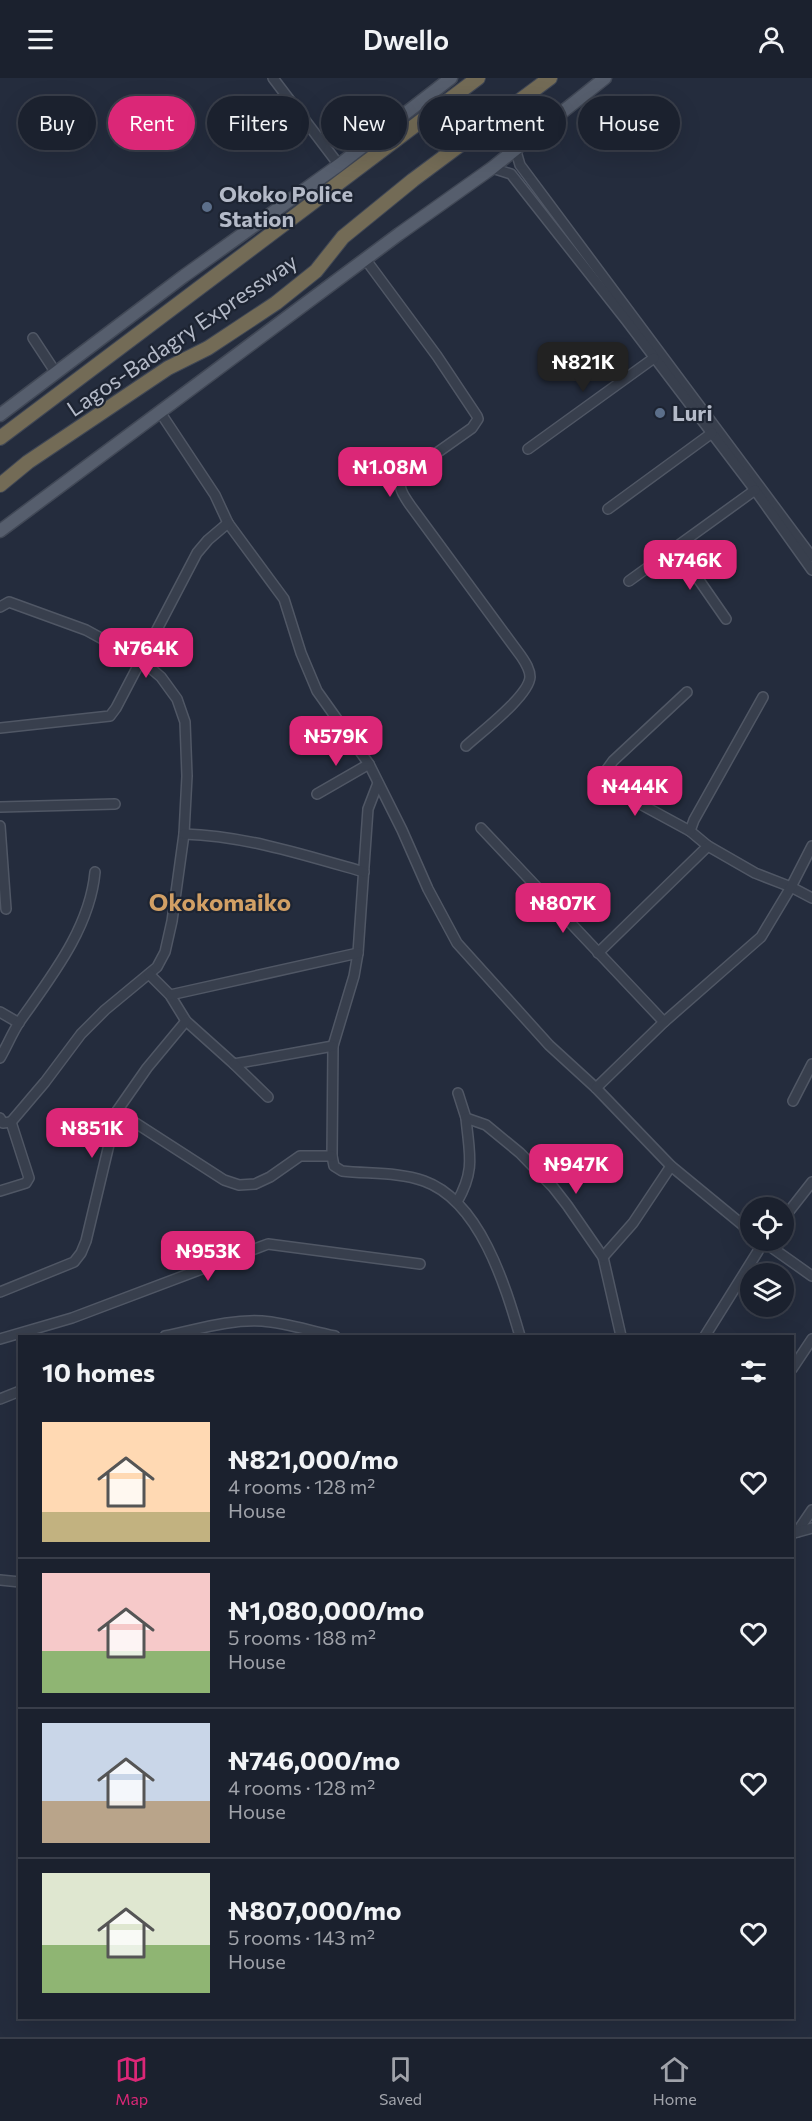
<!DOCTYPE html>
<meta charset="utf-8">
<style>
:root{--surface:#1b212e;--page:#282e3a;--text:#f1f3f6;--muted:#a0a3aa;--line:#393e4a;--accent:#db2777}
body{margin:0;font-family:Commissioner,sans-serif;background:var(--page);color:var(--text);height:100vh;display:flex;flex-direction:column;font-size:22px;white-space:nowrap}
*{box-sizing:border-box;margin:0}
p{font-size:20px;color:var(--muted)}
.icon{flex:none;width:33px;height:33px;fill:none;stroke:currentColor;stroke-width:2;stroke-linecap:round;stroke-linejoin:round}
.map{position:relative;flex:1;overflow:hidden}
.drawer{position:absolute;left:18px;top:1257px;width:776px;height:684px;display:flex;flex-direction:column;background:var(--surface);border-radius:0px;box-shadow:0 6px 24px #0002,0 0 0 2px var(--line)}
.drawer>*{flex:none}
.guide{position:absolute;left:18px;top:18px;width:777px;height:54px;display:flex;gap:12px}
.buttons{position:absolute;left:740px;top:1119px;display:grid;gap:12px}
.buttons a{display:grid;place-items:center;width:54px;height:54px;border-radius:50%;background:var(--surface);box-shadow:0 6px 24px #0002,0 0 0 2px var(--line);font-size:30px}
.price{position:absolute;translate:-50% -51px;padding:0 14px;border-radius:12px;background:var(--accent);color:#fff;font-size:20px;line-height:39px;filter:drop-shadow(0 2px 3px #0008)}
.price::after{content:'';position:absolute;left:50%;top:36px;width:18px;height:14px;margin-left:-9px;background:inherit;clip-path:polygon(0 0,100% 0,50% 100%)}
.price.on{background:#222;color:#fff}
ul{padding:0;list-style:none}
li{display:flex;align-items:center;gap:18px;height:150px;padding:0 24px}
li+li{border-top:2px solid var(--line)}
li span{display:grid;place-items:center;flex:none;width:168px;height:120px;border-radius:0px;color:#555}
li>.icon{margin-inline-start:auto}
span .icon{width:72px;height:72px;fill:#fffc;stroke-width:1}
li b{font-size:26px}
h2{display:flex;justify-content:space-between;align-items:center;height:72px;padding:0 24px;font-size:26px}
.tag{padding:0 21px;border-radius:27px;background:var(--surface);box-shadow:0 6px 24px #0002,0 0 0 2px var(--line);font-size:21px;line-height:54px}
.tag.on{background:var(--accent);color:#fff}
header{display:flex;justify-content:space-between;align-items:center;height:78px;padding:0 24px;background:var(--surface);font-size:27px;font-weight:600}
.tabs{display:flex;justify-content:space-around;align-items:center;height:84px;border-top:2px solid var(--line);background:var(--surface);font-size:16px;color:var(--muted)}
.tabs a{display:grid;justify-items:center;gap:3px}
.tabs .on{color:var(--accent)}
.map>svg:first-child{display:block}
</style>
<header><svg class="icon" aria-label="menu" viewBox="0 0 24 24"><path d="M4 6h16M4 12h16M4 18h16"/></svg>Dwello<svg class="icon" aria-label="person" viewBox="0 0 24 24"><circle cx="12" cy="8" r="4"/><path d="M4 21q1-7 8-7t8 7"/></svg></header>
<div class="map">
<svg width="812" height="1959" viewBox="0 0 812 1959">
<rect width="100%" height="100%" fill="#242c3d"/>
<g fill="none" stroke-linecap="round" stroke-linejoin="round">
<defs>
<g id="minor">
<path d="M273,0L339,87"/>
<path d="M515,70L520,87L812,479"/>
<path d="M492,90L511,96L626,242L755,412L812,492"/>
<path d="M366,182L437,278L477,338L478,341L472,350L407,396C395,407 402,415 410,427L521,578C525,584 530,591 530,599C529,618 480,655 466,668"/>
<path d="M33,260L56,295"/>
<path d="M160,334L215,417L228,445L284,521L301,575L317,613L369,686L402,752L428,811L457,865L549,967L596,1010L671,1088L750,1153"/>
<path d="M528,371L654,280"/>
<path d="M608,431L712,355"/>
<path d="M676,469L726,541"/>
<path d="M629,503L755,412"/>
<path d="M0,529L9,524L86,552L141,582L161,599L177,621L185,644L187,698L184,756L172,843L165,874L157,889L105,932L81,956L45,1004L11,1044"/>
<path d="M687,614L613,683L605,694L604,701L609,709L690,753L708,768L755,795L791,809L812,820"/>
<path d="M0,650L110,638L116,630L197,475L208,462L228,445"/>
<path d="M378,705L368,731L358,875L354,898L333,968L332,1078L334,1088L342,1093C368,1096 399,1094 424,1103C480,1123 505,1207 520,1258"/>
<path d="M317,716L369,686"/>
<path d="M0,729L115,726"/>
<path d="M0,748L6,831"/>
<path d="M481,750L664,944"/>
<path d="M690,753L694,742L763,619"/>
<path d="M184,756C246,758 305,777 364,794"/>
<path d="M598,875L708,768"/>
<path d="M149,896L170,917L186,943L234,986L333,968"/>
<path d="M170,917L358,875"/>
<path d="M0,934L19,945"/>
<path d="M0,980C7,968 12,955 20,943C51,899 90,850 95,794"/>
<path d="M234,986L268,1019"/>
<path d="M596,1010L664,944L761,859L791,809L812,768"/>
<path d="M458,1015L466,1040L486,1047L520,1075L553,1109L567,1127L603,1179L621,1258"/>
<path d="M793,1023L812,986"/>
<path d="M117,1033L224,1102L239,1107L255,1106L270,1099L300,1078H332"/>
<path d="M0,1040L3,1045L11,1044L29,1100L26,1105L0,1113"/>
<path d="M457,1124C476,1091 469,1075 466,1040"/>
<path d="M783,1141L812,1104"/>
<path d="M761,1162L812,1198"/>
<path d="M603,1179L633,1145L671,1088"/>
<path d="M0,1214L74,1184L81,1175L86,1163L117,1033L147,990L186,943"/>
<path d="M165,1258C196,1252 229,1241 262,1243C287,1245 310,1253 335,1258"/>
<path d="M705,1258L765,1162"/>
<path d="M0,1261L72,1240L268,1166L420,1186"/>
<path d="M792,1291L812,1261"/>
<path d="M0,1321L20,1313"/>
<path d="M797,1454L812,1432"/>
<path d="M794,1455L812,1450"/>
<path d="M0,1502L20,1504"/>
</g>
<g id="major">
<path d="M0,337L184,198L339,87L451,0"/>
<path d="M0,453L399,156L492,90L605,0"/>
</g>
<g id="highway">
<path d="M0,360L478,0"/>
<path d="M0,407L28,384L168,290L208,270L276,225L316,193L343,159L413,102L550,0"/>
</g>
</defs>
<use href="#minor" stroke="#505765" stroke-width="12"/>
<use href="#major" stroke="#414856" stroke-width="15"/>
<use href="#highway" stroke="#404755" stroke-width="16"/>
<use href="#minor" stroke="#383f4d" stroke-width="9"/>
<use href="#major" stroke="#565e6d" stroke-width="12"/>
<use href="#highway" stroke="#736b56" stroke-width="14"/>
</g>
<g fill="#5c6f8a" stroke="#1d2432" stroke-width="2">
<circle cx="207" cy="129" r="6"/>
<circle cx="660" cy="335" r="6"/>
</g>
<g text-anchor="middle" stroke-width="4.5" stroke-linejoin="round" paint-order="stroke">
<g font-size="22" font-weight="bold" fill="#b4bac8" stroke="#1d2432" text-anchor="start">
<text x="219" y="124">Okoko Police<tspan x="219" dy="25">Station</tspan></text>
<text x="672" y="343">Luri</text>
</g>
<g font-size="22" fill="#b4bac8" stroke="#1d2432">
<text transform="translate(182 257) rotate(-34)" y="8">Lagos-Badagry Expressway</text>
</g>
<g font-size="24" font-weight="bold" fill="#d2a065" stroke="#1d2432">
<text x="220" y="833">Okokomaiko</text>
</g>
</g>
</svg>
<div class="buttons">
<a><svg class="icon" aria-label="locate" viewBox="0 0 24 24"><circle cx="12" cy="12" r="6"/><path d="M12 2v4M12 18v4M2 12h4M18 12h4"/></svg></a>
<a><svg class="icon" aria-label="layers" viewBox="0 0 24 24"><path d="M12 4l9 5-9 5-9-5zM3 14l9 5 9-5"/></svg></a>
</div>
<b class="price on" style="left:583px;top:315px">₦821K</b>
<b class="price" style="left:390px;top:420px">₦1.08M</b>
<b class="price" style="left:690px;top:513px">₦746K</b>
<b class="price" style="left:146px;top:601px">₦764K</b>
<b class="price" style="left:336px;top:689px">₦579K</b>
<b class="price" style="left:635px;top:739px">₦444K</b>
<b class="price" style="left:563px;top:856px">₦807K</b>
<b class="price" style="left:92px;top:1081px">₦851K</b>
<b class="price" style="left:576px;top:1117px">₦947K</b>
<b class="price" style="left:208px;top:1204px">₦953K</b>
<div class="guide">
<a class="tag">Buy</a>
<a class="tag on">Rent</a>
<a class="tag">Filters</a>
<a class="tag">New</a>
<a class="tag">Apartment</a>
<a class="tag">House</a>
</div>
<section class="drawer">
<h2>10 homes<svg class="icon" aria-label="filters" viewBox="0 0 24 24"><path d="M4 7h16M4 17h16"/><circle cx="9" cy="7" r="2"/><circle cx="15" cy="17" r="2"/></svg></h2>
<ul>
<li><span style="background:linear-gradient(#ffd9b3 75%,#c2b280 0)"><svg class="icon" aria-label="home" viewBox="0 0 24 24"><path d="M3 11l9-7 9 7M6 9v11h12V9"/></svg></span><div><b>₦821,000/mo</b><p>4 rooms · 128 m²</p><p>House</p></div><svg class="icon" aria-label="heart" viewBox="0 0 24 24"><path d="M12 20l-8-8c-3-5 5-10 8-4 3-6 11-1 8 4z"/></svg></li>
<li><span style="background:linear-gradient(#f6c9c9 65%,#8fb573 0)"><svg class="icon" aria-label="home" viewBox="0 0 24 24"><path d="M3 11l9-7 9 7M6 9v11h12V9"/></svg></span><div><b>₦1,080,000/mo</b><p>5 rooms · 188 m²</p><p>House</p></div><svg class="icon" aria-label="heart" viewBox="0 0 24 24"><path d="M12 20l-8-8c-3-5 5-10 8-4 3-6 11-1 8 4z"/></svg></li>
<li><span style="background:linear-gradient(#c9d6e8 65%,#b9a48a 0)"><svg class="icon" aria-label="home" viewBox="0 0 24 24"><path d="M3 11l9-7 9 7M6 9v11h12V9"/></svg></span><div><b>₦746,000/mo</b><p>4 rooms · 128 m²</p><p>House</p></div><svg class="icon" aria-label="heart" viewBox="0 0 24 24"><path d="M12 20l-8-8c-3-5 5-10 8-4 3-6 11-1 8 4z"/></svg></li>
<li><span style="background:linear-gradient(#dfe7d0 60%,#8fb573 0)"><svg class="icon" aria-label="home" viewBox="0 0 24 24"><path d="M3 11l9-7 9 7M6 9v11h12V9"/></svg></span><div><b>₦807,000/mo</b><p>5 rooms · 143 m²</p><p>House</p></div><svg class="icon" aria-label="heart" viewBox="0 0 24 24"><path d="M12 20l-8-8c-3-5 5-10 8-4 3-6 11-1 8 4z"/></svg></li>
</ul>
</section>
</div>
<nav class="tabs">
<a class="on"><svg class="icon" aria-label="map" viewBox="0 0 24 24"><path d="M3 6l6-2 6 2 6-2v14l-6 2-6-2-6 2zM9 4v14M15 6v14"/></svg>Map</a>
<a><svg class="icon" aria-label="saved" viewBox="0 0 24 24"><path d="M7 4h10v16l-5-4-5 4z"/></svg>Saved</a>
<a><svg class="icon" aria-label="home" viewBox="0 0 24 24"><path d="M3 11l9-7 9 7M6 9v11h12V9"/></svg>Home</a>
</nav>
